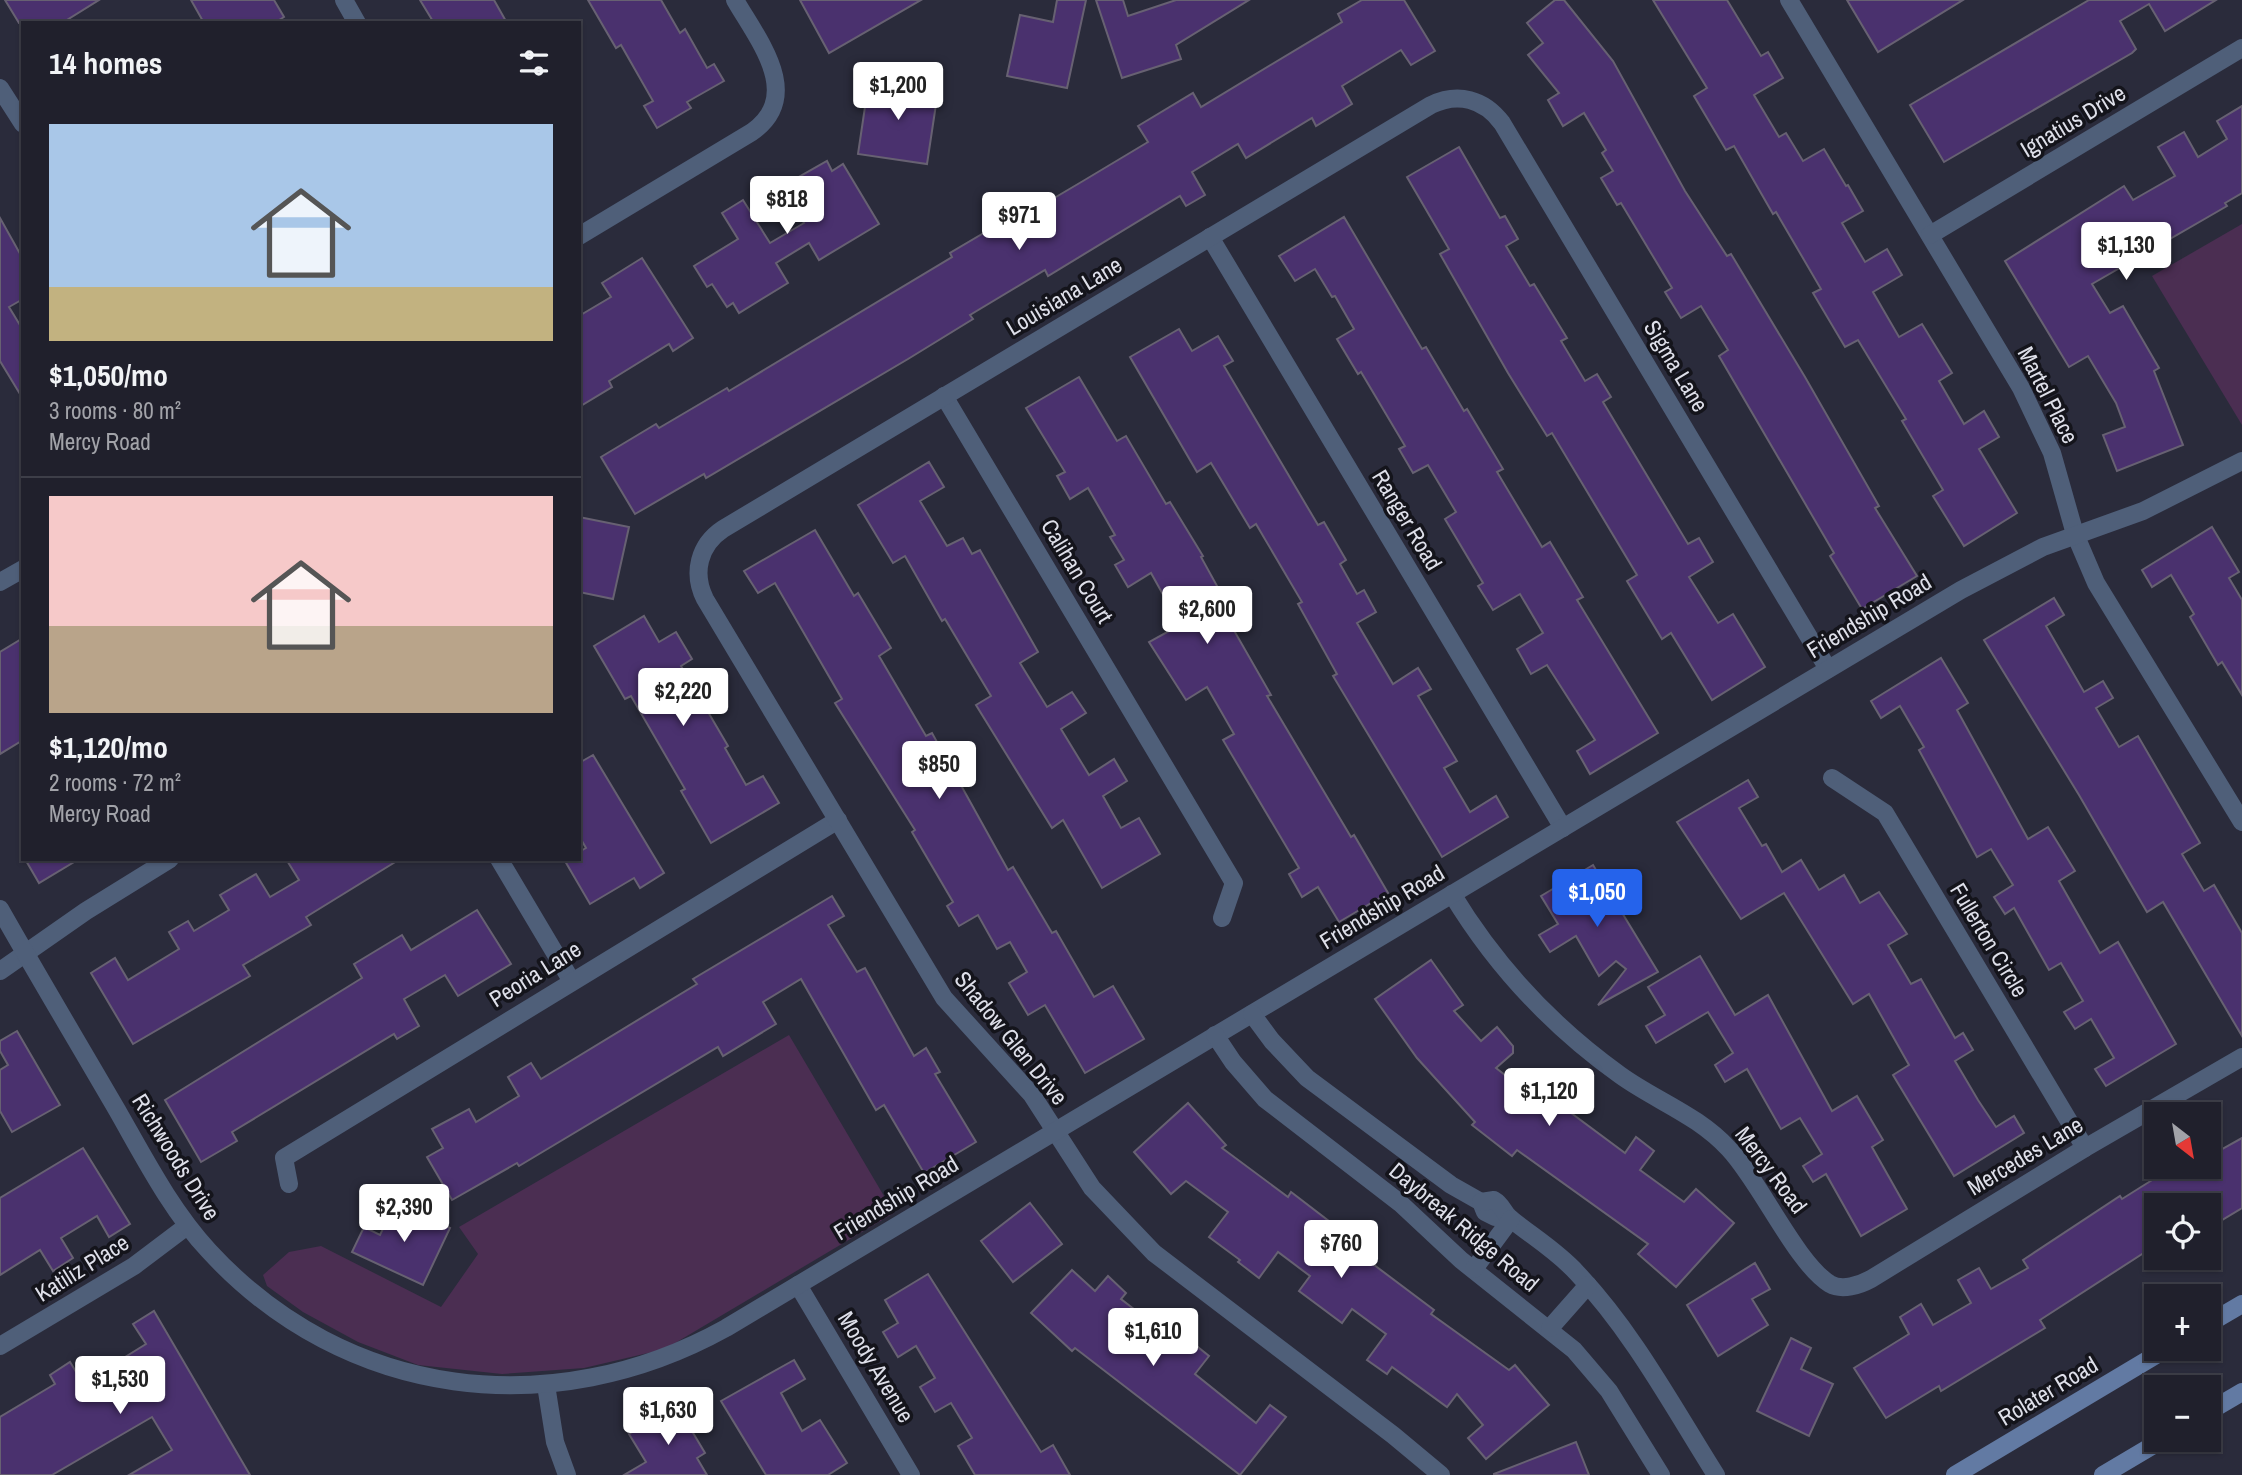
<!DOCTYPE html>
<meta charset="utf-8">
<style>
:root{--surface:#20202c;--page:#282834;--text:#f1f3f6;--muted:#a2a3a9;--line:#3d3e48;--accent:#2563eb}
body{margin:0;font-family:"Archivo Narrow",sans-serif;background:var(--page);color:var(--text);height:100vh;display:flex;flex-direction:column;font-size:26px;white-space:nowrap}
*{box-sizing:border-box;margin:0}
p{font-size:23px;color:var(--muted)}
.icon{flex:none;width:38px;height:38px;fill:none;stroke:currentColor;stroke-width:2;stroke-linecap:round;stroke-linejoin:round}
.map{position:relative;flex:1;overflow:hidden}
.drawer{position:absolute;left:21px;top:21px;width:560px;height:840px;display:flex;flex-direction:column;background:var(--surface);border-radius:0px;box-shadow:0 2px 5px #0004,0 0 0 2px var(--line)}
.drawer>*{flex:none}
.needle{width:46px;rotate:149deg}
.tools{position:absolute;left:2144px;top:1102px;display:grid;gap:14px}
.tools a{display:grid;place-items:center;width:77px;height:77px;border-radius:0px;background:var(--surface);box-shadow:0 2px 5px #0004,0 0 0 2px var(--line);font-size:35px}
.price{position:absolute;translate:-50% -60px;padding:0 16px;border-radius:7px;background:#fff;color:#222;font-size:23px;line-height:46px;filter:drop-shadow(0 2px 4px #0008)}
.price::after{content:'';position:absolute;left:50%;top:42px;width:21px;height:16px;margin-left:-10px;background:inherit;clip-path:polygon(0 0,100% 0,50% 100%)}
.price.on{background:var(--accent);color:#fff}
ul{padding:0;list-style:none}
li{display:grid;align-content:center;gap:14px;height:371px;padding:0 28px}
li+li{border-top:2px solid var(--line)}
li span{display:grid;place-items:center;height:217px;border-radius:0px;color:#555}
li>.icon{margin-inline-start:auto}
span .icon{width:126px;height:126px;fill:#fffc;stroke-width:1}
li b{font-size:30px}
h2{display:flex;justify-content:space-between;align-items:center;height:84px;padding:0 28px;font-size:30px}
.map>svg:first-child{display:block}
</style>
<div class="map">
<svg width="2242" height="1475" viewBox="0 0 2242 1475">
<rect width="100%" height="100%" fill="#2a2b3b"/>
<g fill="#4b2e52">
<path d="M2242,224V425L2152,276Z"/>
<path d="M789,1035L894,1213L665,1349L584,1368L502,1374L418,1365L358,1342L303,1312L267,1286L263,1275L289,1252L321,1246L441,1307L478,1254L459,1227Z"/>
</g>
<g fill="#4a316e" stroke="#676172" stroke-width="2">
<path d="M5,0H99L62,23H19Z"/>
<path d="M191,0H274L284,17L274,23H204Z"/>
<path d="M420,0H494L507,23H434Z"/>
<path d="M588,0H661L680,33L685,29L707,68L714,64L724,81L687,102L691,108L657,128L644,106L653,101L621,45L616,48Z"/>
<path d="M800,0H921L829,53Z"/>
<path d="M1057,0H1086L1067,88L1007,76L1020,15L1053,22Z"/>
<path d="M1096,0H1123L1128,16L1176,0H1249L1176,45L1181,59L1122,78Z"/>
<path d="M1362,0H1404L1435,51L1411,65L1401,50L1342,86L1352,104L1316,126L1312,118L1246,158L1238,144L1192,172L1205,195L1186,206L1180,196L1048,276L1045,270L970,315L973,319L908,359L706,478L704,474L635,514L601,457L656,424L659,428L727,388L729,391L952,257L950,253L1004,221L1007,226L1083,181L1148,142L1138,126L1193,93L1201,107L1342,22L1338,14Z"/>
<path d="M1555,0H1564L1613,61L1685,191L1727,256L1731,254L1805,377L1879,506L1875,508L1917,576L1862,609L1830,556L1834,553L1719,356L1728,350L1701,306L1681,318L1665,292L1672,288L1621,203L1617,205L1601,178L1613,171L1602,153L1606,150L1584,113L1563,126L1548,100L1559,93L1528,55L1543,43L1527,23Z"/>
<path d="M1653,0H1727L1761,56L1768,52L1783,78L1754,95L1779,137L1786,133L1803,161L1824,149L1846,186L1848,185L1863,211L1842,223L1865,262L1887,249L1902,275L1873,292L1899,337L1922,324L1952,373L1939,381L1964,424L1984,411L1999,437L1979,449L2017,513L1964,546L1933,496L1943,490L1902,421L1906,419L1858,340L1845,347L1813,293L1821,289L1776,212L1773,214L1734,146L1726,150L1694,96L1707,88Z"/>
<path d="M1847,0H1963L1878,52Z"/>
<path d="M2089,0H2216L2165,31L2149,4L2120,21L2136,49L2132,53L1944,162L1910,105Z"/>
<path d="M869,80L938,91L927,164L858,154Z"/>
<path d="M2242,106V193L2225,203L2227,206L2092,284L2110,313L2123,306L2159,368L2154,371L2183,445L2117,471L2103,435L2125,427L2116,403L2088,356L2069,367L2005,261L2124,186L2133,200L2175,176L2158,147L2184,132L2198,157L2227,139L2217,121Z"/>
<path d="M1459,147L1500,218L1505,216L1518,239L1506,246L1530,286L1534,284L1567,338L1561,341L1585,381L1597,374L1611,397L1603,402L1688,544L1699,538L1713,562L1689,577L1718,623L1733,614L1765,667L1712,700L1671,633L1662,639L1627,581L1637,575L1552,433L1547,436L1508,373L1440,254L1449,249L1407,177Z"/>
<path d="M827,161L832,171L843,164L879,224L819,260L809,243L776,263L788,283L739,313L733,303L727,307L712,284L707,287L694,266L738,239L722,213L743,200L770,243L804,223L783,186Z"/>
<path d="M1344,217L1422,349L1426,347L1464,411L1467,409L1503,469L1497,472L1542,547L1550,542L1583,597L1577,600L1658,733L1590,774L1577,751L1595,740L1547,665L1531,674L1517,649L1543,633L1520,594L1493,610L1478,586L1483,583L1445,519L1456,512L1428,465L1413,473L1399,449L1405,446L1361,372L1358,374L1337,339L1354,329L1335,296L1332,297L1315,269L1295,281L1279,256Z"/>
<path d="M0,218L23,259V299L9,307L23,330V399L0,361Z"/>
<path d="M642,258L693,338L673,351L669,344L609,381L612,387L579,407V316L611,297L602,283Z"/>
<path d="M1179,329L1192,351L1218,336L1233,361L1224,366L1318,525L1324,522L1346,560L1340,564L1357,594L1364,590L1376,612L1357,623L1393,684L1418,668L1431,689L1418,696L1457,761L1444,768L1470,812L1496,796L1508,817L1442,857L1333,676L1337,674L1298,604L1302,602L1256,524L1250,528L1211,463L1197,472L1130,357Z"/>
<path d="M1079,377L1117,441L1126,436L1166,504L1170,502L1203,556L1201,557L1238,624L1232,627L1271,695L1267,696L1351,837L1354,835L1388,893L1339,922L1318,887L1302,897L1289,874L1299,868L1223,740L1234,734L1207,687L1186,700L1149,642L1180,625L1151,573L1128,587L1115,565L1124,560L1110,537L1115,535L1088,488L1070,499L1057,476L1065,472L1026,408Z"/>
<path d="M929,462L944,487L920,501L947,546L963,538L972,554L980,550L1038,652L1020,663L1047,707L1072,692L1086,713L1061,729L1089,775L1114,759L1127,781L1103,796L1121,828L1139,818L1160,854L1102,888L1063,820L1052,828L976,705L991,696L945,619L942,621L905,556L893,563L858,505Z"/>
<path d="M579,517L629,527L613,599L579,592Z"/>
<path d="M2212,527L2239,572L2229,578L2242,600V695L2222,662L2218,665L2190,617L2194,614L2171,575L2152,587L2142,570Z"/>
<path d="M815,530L854,596L858,593L891,648L879,656L926,736L932,733L1008,870L1013,867L1052,933L1056,931L1094,997L1113,986L1144,1039L1085,1073L1045,1005L1028,1015L1009,983L1027,972L1010,942L997,949L978,915L959,926L947,906L953,902L912,832L915,830L835,703L842,699L775,583L758,593L744,571Z"/>
<path d="M2054,598L2064,615L2046,626L2084,692L2103,681L2113,698L2096,708L2119,747L2138,736L2200,843L2182,854L2204,891L2214,885L2242,933V1036L2163,902L2147,912L2079,795L1984,640Z"/>
<path d="M644,616L659,642L676,632L692,659L681,666L728,746L725,748L746,785L763,776L779,803L711,843L681,791L685,789L631,696L625,699L594,646Z"/>
<path d="M23,638V740L0,754V652Z"/>
<path d="M1941,658L1968,703L1957,710L2028,839L2048,827L2075,871L2059,881L2100,953L2118,942L2176,1044L2106,1086L2095,1069L2114,1058L2091,1019L2075,1029L2064,1012L2083,1001L2061,963L2049,970L2014,908L2005,914L1994,897L2013,885L1991,849L1977,857L1919,750L1924,747L1900,706L1881,718L1871,701Z"/>
<path d="M593,755L664,873L640,888L634,878L590,904L565,861L579,859V852L586,848L579,836V763Z"/>
<path d="M1748,780L1758,797L1739,808L1762,846L1766,844L1782,872L1801,860L1819,890L1844,875L1860,903L1879,892L1907,934L1888,945L1911,984L1921,979L1955,1038L1963,1033L1973,1050L1955,1061L1978,1100L1996,1127L2014,1116L2024,1133L1954,1176L1893,1075L1909,1065L1869,994L1853,1004L1784,893L1741,919L1677,822Z"/>
<path d="M25,859H79L39,883Z"/>
<path d="M286,859H400L306,917L311,925L243,965L250,976L133,1044L91,973L115,958L128,980L179,949L169,932L188,921L194,931L229,910L220,895L256,874L270,897L299,880Z"/>
<path d="M1593,865L1658,972L1598,1005L1626,969L1616,961L1599,976L1576,936L1550,952L1539,935L1558,924L1541,896Z"/>
<path d="M832,896L844,916L828,925L857,972L865,968L914,1056L926,1048L940,1072L935,1074L976,1142L924,1173L884,1105L876,1110L801,979L763,1002L776,1024L723,1056L718,1047L519,1166L517,1163L452,1200L427,1157L443,1148L432,1129L469,1109L476,1122L519,1096L508,1077L531,1063L541,1079L697,984L693,979Z"/>
<path d="M477,910L511,964L458,996L445,975L404,999L419,1026L397,1039L394,1034L232,1132L237,1141L201,1162L165,1100L362,978L354,964L402,935L411,950Z"/>
<path d="M1700,956L1735,1015L1768,995L1832,1111L1857,1096L1883,1140L1872,1147L1907,1209L1861,1236L1826,1174L1813,1182L1803,1166L1822,1154L1800,1118L1781,1129L1747,1069L1725,1082L1715,1065L1733,1053L1708,1012L1656,1043L1646,1026L1665,1015L1648,987Z"/>
<path d="M1431,960L1463,1005L1454,1011L1481,1041L1497,1027L1513,1046V1053L1496,1068L1529,1094L1543,1075L1563,1090L1555,1101L1625,1153L1636,1137L1654,1151L1640,1170L1684,1202L1696,1189L1734,1223L1676,1287L1638,1254L1648,1244L1517,1150L1512,1156L1472,1125L1475,1122L1417,1058L1375,999Z"/>
<path d="M17,1031L60,1105L12,1132L0,1111V1070L8,1065L0,1051V1041Z"/>
<path d="M1188,1103L1226,1145L1222,1148L1288,1197L1291,1192L1334,1225L1329,1231L1434,1310L1431,1314L1509,1370L1515,1365L1549,1405L1486,1459L1468,1438L1483,1425L1457,1394L1447,1407L1392,1367L1387,1374L1367,1360L1386,1334L1352,1309L1342,1323L1299,1291L1310,1276L1278,1252L1259,1278L1238,1262L1240,1260L1209,1237L1228,1212L1186,1181L1171,1194L1134,1152Z"/>
<path d="M2242,1138V1208L2222,1220L2215,1206H2156V1245L2040,1320L2045,1328L1941,1391L1939,1386L1886,1418L1854,1368L1909,1334L1900,1317L1921,1304L1933,1325L1971,1303L1958,1280L1979,1268L1991,1289L2028,1268L2023,1260L2120,1196L2122,1199L2173,1167H2208V1157Z"/>
<path d="M83,1148L130,1224L109,1237L97,1216L61,1238L73,1258L53,1271L40,1250L0,1275V1198Z"/>
<path d="M396,1202L450,1228L423,1285L352,1252L364,1227L380,1235Z"/>
<path d="M1030,1203L1062,1244L1013,1282L981,1241Z"/>
<path d="M1755,1263L1770,1289L1752,1299L1768,1325L1718,1356L1687,1305Z"/>
<path d="M1072,1270L1095,1291L1108,1276L1126,1293L1121,1299L1188,1351L1194,1344L1209,1356L1195,1374L1256,1423L1270,1405L1286,1417L1240,1475L1075,1348L1072,1351L1031,1313Z"/>
<path d="M928,1274L1041,1452L1053,1445L1070,1475H975L958,1446L972,1438L951,1403L935,1412L920,1387L935,1378L916,1346L898,1357L883,1332L898,1323L885,1300Z"/>
<path d="M154,1311L250,1475H129L172,1450L152,1417L52,1475H0V1417L55,1384L50,1375L70,1362L83,1383L146,1344L133,1324Z"/>
<path d="M1791,1338L1811,1348L1801,1369L1833,1384L1809,1436L1757,1411Z"/>
<path d="M794,1360L805,1379L781,1393L802,1431L820,1420L847,1463L828,1475H766L721,1401Z"/>
<path d="M677,1406L705,1453L697,1458L707,1475H624L646,1462L629,1434Z"/>
<path d="M1576,1442L1589,1475H1494V1474Z"/>
</g>
<g fill="none" stroke-linecap="round" stroke-linejoin="round">
<g stroke="#4f5f79" stroke-width="18">
<path d="M344,0L357,23"/>
<path d="M1789,0L2021,388L2052,453L2075,534L2096,583L2242,822"/>
<path d="M0,88L23,124"/>
<path d="M1930,235L2242,48"/>
<path d="M579,236L752,132C804,95 758,40 735,0"/>
<path d="M1210,237L1563,828"/>
<path d="M944,396L1234,883L1222,918"/>
<path d="M0,582L23,569"/>
<path d="M1832,778L1885,813L2085,1148"/>
<path d="M499,859L571,980"/>
<path d="M1452,894C1495,965 1553,1027 1620,1075C1656,1101 1698,1115 1729,1149C1761,1183 1796,1263 1830,1284C1842,1291 1860,1285 1871,1279L2085,1148L2242,1057"/>
<path d="M0,971L86,911L170,859"/>
<path d="M289,1184L284,1158L838,820"/>
<path d="M798,1285L911,1475"/>
<path d="M0,1346L134,1266L187,1226"/>
<path d="M546,1385L555,1442L567,1475"/>
<path d="M1441,1475L1393,1435L1154,1253L1092,1188L1032,1095L944,998L705,599C692,573 699,545 723,529L1431,105C1458,92 1484,99 1502,123L1828,669"/>
</g>
<g stroke="#4f5f79" stroke-width="18">
<path d="M0,909C38,976 78,1043 117,1110C145,1159 171,1210 209,1251C346,1400 553,1424 726,1328L1961,590L2043,547L2143,511L2242,461"/>
<path d="M1252,1014L1272,1041L1307,1078L1451,1185L1481,1202L1485,1212L1495,1217H1507"/>
<path d="M1215,1035L1233,1062L1265,1099L1400,1203L1461,1260L1574,1350L1609,1391L1661,1475"/>
<path d="M1481,1202L1494,1200C1503,1205 1503,1213 1511,1219C1533,1237 1557,1251 1577,1273C1633,1332 1673,1407 1716,1475"/>
<path d="M1474,1269L1511,1219"/>
<path d="M1550,1328L1588,1285"/>
</g>
<g stroke="#627aa3" stroke-width="18">
<path d="M2208,1324L2242,1304"/>
<path d="M2208,1412L2242,1392"/>
<path d="M1955,1475L2166,1349"/>
<path d="M2103,1475L2162,1440"/>
</g>
</g>
<g text-anchor="middle" stroke-width="7" stroke-linejoin="round" paint-order="stroke">
<g font-size="23" fill="#dedfe9" stroke="#14141b">
<text transform="translate(2073 121) rotate(-31)" y="8">Ignatius Drive</text>
<text transform="translate(1064 296) rotate(-31)" y="8">Louisiana Lane</text>
<text transform="translate(1676 366) rotate(59)" y="8">Sigma Lane</text>
<text transform="translate(2048 395) rotate(63)" y="8">Martel Place</text>
<text transform="translate(1407 520) rotate(59)" y="8">Ranger Road</text>
<text transform="translate(1077 571) rotate(59)" y="8">Calihan Court</text>
<text transform="translate(1869 616) rotate(-31)" y="8">Friendship Road</text>
<text transform="translate(1382 907) rotate(-31)" y="8">Friendship Road</text>
<text transform="translate(1989 940) rotate(59)" y="8">Fullerton Circle</text>
<text transform="translate(535 974) rotate(-32)" y="8">Peoria Lane</text>
<text transform="translate(1011 1038) rotate(51)" y="8">Shadow Glen Drive</text>
<text transform="translate(2025 1156) rotate(-31)" y="8">Mercedes Lane</text>
<text transform="translate(176 1157) rotate(58)" y="8">Richwoods Drive</text>
<text transform="translate(1771 1170) rotate(53)" y="8">Mercy Road</text>
<text transform="translate(896 1198) rotate(-31)" y="8">Friendship Road</text>
<text transform="translate(1464 1227) rotate(40)" y="8">Daybreak Ridge Road</text>
<text transform="translate(82 1268) rotate(-32)" y="8">Katiliz Place</text>
<text transform="translate(876 1367) rotate(59)" y="8">Moody Avenue</text>
<text transform="translate(2048 1391) rotate(-31)" y="8">Rolater Road</text>
</g>
</g>
</svg>
<div class="tools">
<a><svg class="needle" viewBox="-14 -14 28 28"><path d="M0-13l5 13h-10z" fill="#e53935"/><path d="M0 13l5-13h-10z" fill="#a2a3a9"/></svg></a>
<a><svg class="icon" aria-label="locate" viewBox="0 0 24 24"><circle cx="12" cy="12" r="6"/><path d="M12 2v4M12 18v4M2 12h4M18 12h4"/></svg></a>
<a>+</a>
<a>−</a>
</div>
<b class="price" style="left:898px;top:122px">$1,200</b>
<b class="price" style="left:787px;top:236px">$818</b>
<b class="price" style="left:1019px;top:252px">$971</b>
<b class="price" style="left:2126px;top:282px">$1,130</b>
<b class="price" style="left:1207px;top:646px">$2,600</b>
<b class="price" style="left:683px;top:728px">$2,220</b>
<b class="price" style="left:939px;top:801px">$850</b>
<b class="price on" style="left:1597px;top:929px">$1,050</b>
<b class="price" style="left:1549px;top:1128px">$1,120</b>
<b class="price" style="left:404px;top:1244px">$2,390</b>
<b class="price" style="left:1341px;top:1280px">$760</b>
<b class="price" style="left:1153px;top:1368px">$1,610</b>
<b class="price" style="left:120px;top:1416px">$1,530</b>
<b class="price" style="left:668px;top:1447px">$1,630</b>
<section class="drawer">
<h2>14 homes<svg class="icon" aria-label="filters" viewBox="0 0 24 24"><path d="M4 7h16M4 17h16"/><circle cx="9" cy="7" r="2"/><circle cx="15" cy="17" r="2"/></svg></h2>
<ul>
<li><span style="background:linear-gradient(#a9c7e8 75%,#c2b280 0)"><svg class="icon" aria-label="home" viewBox="0 0 24 24"><path d="M3 11l9-7 9 7M6 9v11h12V9"/></svg></span><div><b>$1,050/mo</b><p>3 rooms · 80 m²</p><p>Mercy Road</p></div></li>
<li><span style="background:linear-gradient(#f6c9c9 60%,#b9a48a 0)"><svg class="icon" aria-label="home" viewBox="0 0 24 24"><path d="M3 11l9-7 9 7M6 9v11h12V9"/></svg></span><div><b>$1,120/mo</b><p>2 rooms · 72 m²</p><p>Mercy Road</p></div></li>
</ul>
</section>
</div>
